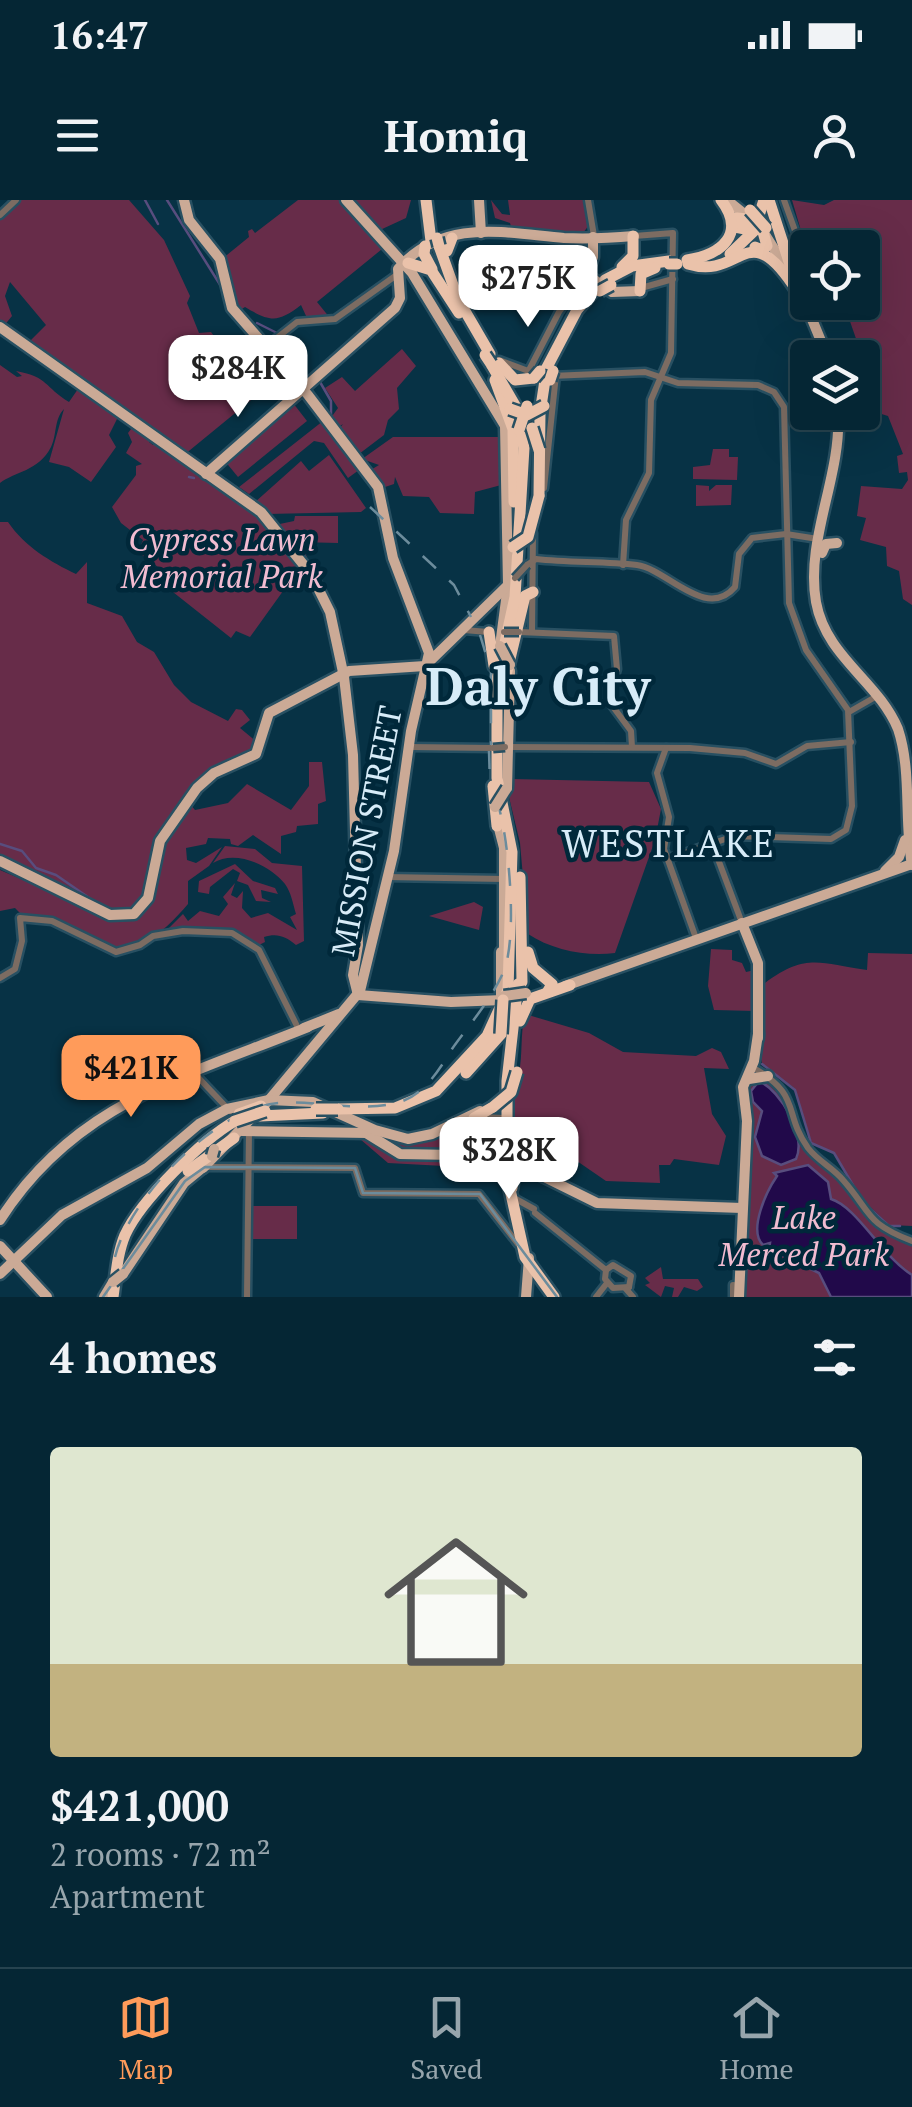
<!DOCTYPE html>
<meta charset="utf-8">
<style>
:root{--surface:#052634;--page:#0e2e3c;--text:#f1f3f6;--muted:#97a5ac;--line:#26434f;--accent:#ff9b5a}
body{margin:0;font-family:"PT Serif",serif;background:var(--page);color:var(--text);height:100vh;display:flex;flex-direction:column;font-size:38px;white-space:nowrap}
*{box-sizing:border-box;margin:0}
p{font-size:32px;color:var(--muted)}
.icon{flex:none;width:55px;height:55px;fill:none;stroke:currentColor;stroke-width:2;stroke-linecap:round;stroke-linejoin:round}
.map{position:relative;height:1097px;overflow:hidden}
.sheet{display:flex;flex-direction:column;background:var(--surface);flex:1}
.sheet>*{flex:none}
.controls{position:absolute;left:790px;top:30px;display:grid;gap:20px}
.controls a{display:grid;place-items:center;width:90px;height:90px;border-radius:10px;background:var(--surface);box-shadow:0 10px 40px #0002,0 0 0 2px var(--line);font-size:50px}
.price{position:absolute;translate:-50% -85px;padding:0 22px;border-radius:20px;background:#fff;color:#222;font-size:32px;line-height:65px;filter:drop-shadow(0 2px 5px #0008)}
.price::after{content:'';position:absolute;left:50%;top:60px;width:30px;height:22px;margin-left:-15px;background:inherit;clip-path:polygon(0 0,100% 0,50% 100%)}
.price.selected{background:var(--accent);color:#111}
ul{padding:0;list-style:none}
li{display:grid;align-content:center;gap:20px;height:530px;padding:0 50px}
li span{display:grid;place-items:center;height:310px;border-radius:10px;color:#555}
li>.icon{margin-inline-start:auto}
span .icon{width:180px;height:180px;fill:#fffc;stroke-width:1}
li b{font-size:42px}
h2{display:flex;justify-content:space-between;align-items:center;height:120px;padding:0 50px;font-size:42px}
.status{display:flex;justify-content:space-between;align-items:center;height:70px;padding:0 50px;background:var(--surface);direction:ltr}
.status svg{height:28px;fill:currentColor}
header{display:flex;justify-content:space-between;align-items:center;height:130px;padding:0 50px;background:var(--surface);font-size:45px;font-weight:600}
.tabs{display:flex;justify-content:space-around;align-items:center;height:140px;border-top:2px solid var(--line);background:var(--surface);font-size:28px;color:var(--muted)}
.tabs a{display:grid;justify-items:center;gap:5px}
.tabs .selected{color:var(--accent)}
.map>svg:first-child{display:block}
</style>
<div class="status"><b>16:47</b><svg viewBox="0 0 49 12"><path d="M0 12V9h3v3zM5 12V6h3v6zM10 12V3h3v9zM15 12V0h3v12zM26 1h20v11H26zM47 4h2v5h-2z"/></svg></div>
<header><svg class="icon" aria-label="menu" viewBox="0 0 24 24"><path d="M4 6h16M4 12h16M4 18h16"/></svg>Homiq<svg class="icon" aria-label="person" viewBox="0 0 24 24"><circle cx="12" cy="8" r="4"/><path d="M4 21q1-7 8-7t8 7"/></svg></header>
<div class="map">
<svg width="912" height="1097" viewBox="0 0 912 1097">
<rect width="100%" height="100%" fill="#073245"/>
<g fill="#672c49">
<path d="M20,0H129L164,40L190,96L187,103L199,133L211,132L224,150L232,145L272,183L184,255L27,144L46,125L10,82L5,96L12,116L3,127L0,124V18Z"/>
<path d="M298,0H342L387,45L317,102L330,118H307L301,105C278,123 270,122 245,107L237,112L222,59L249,37L248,31L252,29L255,33Z"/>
<path d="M354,0H411L406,18L380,30Z"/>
<path d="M491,0L502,14L510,15L508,0H585L589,25L580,37L512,30L510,23L495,18Z"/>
<path d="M792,0L824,5L834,0H912V405L903,399L899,371L887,366L886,347L860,340L866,318L857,316L861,286L902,289L908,280L907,272L899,273L897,256L903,254L888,216L875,212L870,184L878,178L880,164L874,155L862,156L844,104L862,102V48H808L807,51Z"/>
<path d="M402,149L416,166L397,188L399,209L388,220L384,235L359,254L340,228L343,224L337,228L330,219L338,208L325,188L342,177L355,191Z"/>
<path d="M0,165L17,177L22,176L16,171C49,177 44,187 69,202L78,189L119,215L109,235L116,247L91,282L69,267L49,262L64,209C54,219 57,235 51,247C39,271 14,272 0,283Z"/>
<path d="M293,203L307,221L238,277L224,260Z"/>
<path d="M323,221L359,270L348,278L324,243L314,241L249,294L239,287Z"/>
<path d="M134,225L151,237L149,242L153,245L156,240L262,315L301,366L250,437L236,431L231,438L154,377L158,367L138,352L143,340L121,323L112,307L136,275V266L142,264L126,253L132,242L128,233Z"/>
<path d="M393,237H500L505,239V284L475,292L474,314L440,313L429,297L403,296L395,277L394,284L382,288L369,271L379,265L362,259Z"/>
<path d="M713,249H729V257H738L737,280L693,279V267L710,265Z"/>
<path d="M329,255L366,308L361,312L267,314L253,304L301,261L309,271Z"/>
<path d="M696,285L709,286V291L716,285H732L731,305L696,306Z"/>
<path d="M295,316H338V343L298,342L307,357L304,361L275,325L294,321Z"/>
<path d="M0,322H8C25,347 51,362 76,374L87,362V403L122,416L137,442L154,452L174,485L191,502L228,521L236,509L242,510L250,520L240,528L258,543L256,550L215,571L161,634L150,658L140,706L119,714L0,658Z"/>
<path d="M309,562H322L326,601L318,604V624L297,626L296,632L281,636V654L253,635L238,646L231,644L230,639L208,638L206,644L186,648L187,660L196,663L222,647L209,666L188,681V704C176,718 159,736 142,743C133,746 127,746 118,751L77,729L38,715H22L15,708L0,711V670L111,718L144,709L162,644L190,604L195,610L228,603L247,584L291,610L309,586Z"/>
<path d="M512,579L649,582L661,609L655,640L615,753C587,757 552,750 528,734L520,643L508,593Z"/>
<path d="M225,646L255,649L272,663L302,666L304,741L296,745C285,736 277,733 264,737L265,742L257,746L242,736L162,735L183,714L188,721L200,711L219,716L228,704L223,697L235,683L231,695L237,698L243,691L242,708L251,718L268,713L297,730L290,717L296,714C293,704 291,692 285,684C270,665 235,649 213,663Z"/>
<path d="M235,664L253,681L275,688L278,694L261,690L262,698L271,702L256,701L248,685L237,681L240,673L233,669L210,687L209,694L198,692L199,681Z"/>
<path d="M474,702L483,707L479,730L429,716Z"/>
<path d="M711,749L732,750V760L742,763L746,772L755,770V811L714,810L708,786Z"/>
<path d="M868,753L912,754V1026L889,1025L861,998L834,953L812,943L793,887L763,866L760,856L765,783C807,752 820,764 867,770Z"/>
<path d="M525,814L589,833L623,852L696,856L712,848L721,852L729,869L704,868L712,914L726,936L719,965L674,959L670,965H659L660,983L606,981L542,937L509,930C509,908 515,894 519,873C523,853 520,834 525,814Z"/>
<path d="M755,876L778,885L803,941L843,982L865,1016L881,1030L912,1043V1097H740L745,888Z"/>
<path d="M361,934L438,936L473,945V951H493L500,943H511L526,960L506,981L481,976V968L388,963L360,939Z"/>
<path d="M250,1006H297V1039H249Z"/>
<path d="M661,1067L663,1079H698L703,1087L697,1091L684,1087L678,1097H672L674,1088L665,1086L661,1097L645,1085L650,1083L645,1078Z"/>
</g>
<g fill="#21094a" stroke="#584d7e" stroke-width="2.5">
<path d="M759,881C781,891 807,936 796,959L781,965L762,956L755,937L762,911L753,902L751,891Z"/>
<path d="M808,965L828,982L831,999C857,1007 881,1055 912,1075V1097H831L819,1073L769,1049L770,1043L763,1045C748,1031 766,992 777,976L774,973Z"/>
</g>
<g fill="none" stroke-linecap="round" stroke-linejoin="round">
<g stroke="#584d7e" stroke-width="2.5">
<path d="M145,0L158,24"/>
<path d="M167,0L224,91"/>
<path d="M257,123L277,133"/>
<path d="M320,182L331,201V216"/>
<path d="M189,277L194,278"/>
<path d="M0,644L22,651L36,668L56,675L98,704"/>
<path d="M762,864L795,890L811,943L834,953L857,992"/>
<path d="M867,1006L889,1026H900"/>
</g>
<defs>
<g id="minor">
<path d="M588,0L594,36"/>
<path d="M784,0L808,67"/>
<path d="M0,15L16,0"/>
<path d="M641,88L673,79"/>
<path d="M264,148L297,122L335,119L398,74"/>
<path d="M499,160L539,175"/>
<path d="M528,172L559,112L587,75"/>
<path d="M551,176L645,172L678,183L758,185L774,192L784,207L789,403L806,450L848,510L852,606L846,630L831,639L734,636L667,659"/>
<path d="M544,288L556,175"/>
<path d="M527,365L536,359C570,363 604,361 637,365C667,369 706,421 735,387L739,354L752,338L786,334L818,339"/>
<path d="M623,365L626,320L649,273L651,200L671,153L673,33L634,36"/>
<path d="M464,430L488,432"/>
<path d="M519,432L614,436L617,469L608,500L631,531L632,547"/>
<path d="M532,432L533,333"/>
<path d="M849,512L877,496"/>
<path d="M409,547L493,548"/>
<path d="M507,547L690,548L745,553L776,564L807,546L851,542"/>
<path d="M666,548L657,573L669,617L664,649L697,741"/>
<path d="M712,643L742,723"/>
<path d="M386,677L504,679"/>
<path d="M0,778L15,769L22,741L20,718L52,721L116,752L140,745L153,736L183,731L232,733L259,750L299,830"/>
<path d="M752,867C803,896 782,911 808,948C818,961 833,968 843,980C872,1013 865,1023 912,1041"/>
<path d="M194,873L230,911"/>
<path d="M480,917L504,918"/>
<path d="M206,967L355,968L363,993L479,994L518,1044"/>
<path d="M514,998L534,1009"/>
<path d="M535,1013L606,1070"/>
<path d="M606,1070L613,1065L631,1076L629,1087"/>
<path d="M606,1070L605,1079L613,1088L629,1087"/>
<path d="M626,1089L633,1097"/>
<path d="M247,1097L249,930"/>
<path d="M596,1097L607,1083"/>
<path d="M733,1097V1085L739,1086"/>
</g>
<g id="major">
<path d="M184,0L189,20L220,59L232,108L308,195L378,287L393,358L429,453L411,531L394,651L360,791L269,900L203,968"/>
<path d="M346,0L412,73L505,226L508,385L500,446"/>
<path d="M479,0L481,33"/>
<path d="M727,0L748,17"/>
<path d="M764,33L787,69"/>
<path d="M593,37V57L587,75L612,92L640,91"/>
<path d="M790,66L828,158"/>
<path d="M0,127L261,312L311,374L330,412L344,477L353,555L358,745L353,775L358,795L451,802L503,800L504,796"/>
<path d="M838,212C842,276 805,339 816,402C826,457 878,481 898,529C912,571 904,621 912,665"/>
<path d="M206,274L395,108L400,98L398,69C443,17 505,33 564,38C587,39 611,38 634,36"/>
<path d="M822,353L826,344L837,343"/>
<path d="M507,588L510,471"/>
<path d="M496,617L504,648V759"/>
<path d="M0,661L110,715L134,714L148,698L160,641L197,588L214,573L256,554L269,513L349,471L425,466L508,385"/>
<path d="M885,671L899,657L905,640"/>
<path d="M742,723L758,763V838"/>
<path d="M565,786L912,664"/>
<path d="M501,800V752"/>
<path d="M304,828L339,814"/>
<path d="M749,879L768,876"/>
<path d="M242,931L369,933"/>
<path d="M366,933L400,954L455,955L501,964"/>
<path d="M518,964L597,1003L742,1008"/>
<path d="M0,1020C75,902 187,876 308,827"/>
<path d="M0,1046L47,1097"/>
<path d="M0,1074L62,1015L147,968L199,924L227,909L269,900L313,902L375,930L408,939L432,934L480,911"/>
<path d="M123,1074L184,983L206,965"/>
<path d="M104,1097L113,1082"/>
<path d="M526,1097L529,1058"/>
<path d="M739,1097L747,921L743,887L754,861L758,834"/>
</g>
<g id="highway">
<path d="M426,0L431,41"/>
<path d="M769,0L792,71"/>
<path d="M748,19L737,18L735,27L745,29L754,15"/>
<path d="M425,46L424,54L432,69"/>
<path d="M439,46L458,99L490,154"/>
<path d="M755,47L762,50L767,46L763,32"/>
<path d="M447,51L452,38"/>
<path d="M730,54L754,31L764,0"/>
<path d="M687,60C721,55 747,34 721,0"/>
<path d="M408,63L431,70L459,113"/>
<path d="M688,64C743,81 746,12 797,91"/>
<path d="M622,67L633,56V36"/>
<path d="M605,80L632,66L669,61"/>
<path d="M640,91L641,74L655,68"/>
<path d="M499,163L515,180L534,178"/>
<path d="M545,171L577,110L596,88"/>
<path d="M495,180L513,229L514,302"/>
<path d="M539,296L540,213L545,180"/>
<path d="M489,432L494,466"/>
<path d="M503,488L525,396L533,392"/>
<path d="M493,586L497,626"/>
<path d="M520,677L522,782"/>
<path d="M528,752L533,768L552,784L548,791"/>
<path d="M520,821L530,799L570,785"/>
<path d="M466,873L501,834"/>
<path d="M338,909L395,908L436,891L487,836L508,790L512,652L497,578V479L515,397L524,248L516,207L491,164"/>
<path d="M239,914L261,906"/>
<path d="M260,916L323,913"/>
<path d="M474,918L493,907"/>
<path d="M495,961L492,956L500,951L505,958L504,953"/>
<path d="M512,961L518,958L511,951L507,958V881L518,784"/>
<path d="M501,964L494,968L502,975L505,967L525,1057L554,1097"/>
<path d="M188,971L234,938"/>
<path d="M512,988L513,977L526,966"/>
<path d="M113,1097C116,1076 117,1054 125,1035C141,1000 202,940 235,921"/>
</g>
</defs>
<use href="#minor" stroke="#285062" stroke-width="11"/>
<use href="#major" stroke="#285062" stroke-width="15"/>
<use href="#highway" stroke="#285062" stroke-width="16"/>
<use href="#minor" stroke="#7c6c62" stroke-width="6"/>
<use href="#major" stroke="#cbaa96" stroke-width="10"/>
<use href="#highway" stroke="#eac2aa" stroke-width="11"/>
<path stroke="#6c8c9c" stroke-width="2.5" d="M103,1097L185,981L205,967L355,968L363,993L480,994L557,1097"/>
<g stroke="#6c8c9c" stroke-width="2.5" stroke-dasharray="18 18" stroke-linecap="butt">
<path d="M370,307L454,385L471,417"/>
<path d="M480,435L491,471V545"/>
<path d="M489,551L490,585"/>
<path d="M115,1057C129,998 217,907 279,903C317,900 363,913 400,902C425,894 439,870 452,849C469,825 491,800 503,773C518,740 509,643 499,608"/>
</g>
<defs>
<g id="minor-bridge">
<path d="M515,378L527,365"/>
<path d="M504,432H519"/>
<path d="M493,548L505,547"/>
</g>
<g id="major-bridge">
<path d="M500,446L510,465"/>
<path d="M495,607L507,588"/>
<path d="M504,796L526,793"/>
<path d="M212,956L214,949"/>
<path d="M113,1082L123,1074"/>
</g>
<g id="highway-bridge">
<path d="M750,10L766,28"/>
<path d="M437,38L439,46"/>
<path d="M669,64H677"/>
<path d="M600,91L611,85"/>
<path d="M485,155L491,164"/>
<path d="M534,178L540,171"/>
<path d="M550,180L553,171"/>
<path d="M510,209L527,215L544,206"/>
<path d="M532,228L539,250"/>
<path d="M519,230L527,206"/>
<path d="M513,347L528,337L539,296"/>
<path d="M501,834L503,800"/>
<path d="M493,907L511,892L517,872"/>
<path d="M316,909H338"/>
<path d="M235,921L265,911"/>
<path d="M507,958L508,967"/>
</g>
</defs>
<use href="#minor-bridge" stroke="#285062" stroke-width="11" stroke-linecap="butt"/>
<use href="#major-bridge" stroke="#285062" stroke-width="15" stroke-linecap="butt"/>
<use href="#highway-bridge" stroke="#285062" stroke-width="16" stroke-linecap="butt"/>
<use href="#minor-bridge" stroke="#7c6c62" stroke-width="6"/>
<use href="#major-bridge" stroke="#cbaa96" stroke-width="10"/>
<use href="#highway-bridge" stroke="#eac2aa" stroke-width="11"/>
</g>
<g text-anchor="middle" stroke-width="9" stroke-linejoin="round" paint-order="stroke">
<g font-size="32" font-style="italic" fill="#f1bcd1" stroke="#00283a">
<text x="222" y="351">Cypress Lawn<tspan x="222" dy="37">Memorial Park</tspan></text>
<text x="804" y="1029">Lake<tspan x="804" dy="37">Merced Park</tspan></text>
</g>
<g font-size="32" fill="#d7ecf8" stroke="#00283a">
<text transform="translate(367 631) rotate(-79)" y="11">MISSION STREET</text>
</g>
<g font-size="38" letter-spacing="2.5" fill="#d7ecf8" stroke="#00283a">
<text x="669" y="657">WESTLAKE</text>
</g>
<g font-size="52" font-weight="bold" fill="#d7ecf8" stroke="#00283a">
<text x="538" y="505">Daly City</text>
</g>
</g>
</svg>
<div class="controls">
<a><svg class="icon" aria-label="locate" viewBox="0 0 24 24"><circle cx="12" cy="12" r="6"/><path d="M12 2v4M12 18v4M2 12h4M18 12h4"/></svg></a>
<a><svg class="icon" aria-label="layers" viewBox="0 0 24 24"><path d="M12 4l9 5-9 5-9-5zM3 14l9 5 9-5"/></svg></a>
</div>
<b class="price" style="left:528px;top:130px">$275K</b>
<b class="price" style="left:238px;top:220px">$284K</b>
<b class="price selected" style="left:131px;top:920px">$421K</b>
<b class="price" style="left:509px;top:1002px">$328K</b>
</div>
<section class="sheet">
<h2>4 homes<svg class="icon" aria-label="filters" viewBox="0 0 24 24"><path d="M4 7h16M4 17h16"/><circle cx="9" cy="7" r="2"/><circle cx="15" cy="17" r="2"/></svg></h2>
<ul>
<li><span style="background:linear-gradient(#dfe7d0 70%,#c2b280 0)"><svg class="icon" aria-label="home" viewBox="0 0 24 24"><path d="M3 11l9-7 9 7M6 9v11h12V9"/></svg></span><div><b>$421,000</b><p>2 rooms · 72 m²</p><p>Apartment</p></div></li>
</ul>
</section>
<nav class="tabs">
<a class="selected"><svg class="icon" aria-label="map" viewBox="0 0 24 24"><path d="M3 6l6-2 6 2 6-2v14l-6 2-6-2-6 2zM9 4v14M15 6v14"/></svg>Map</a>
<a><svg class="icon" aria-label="saved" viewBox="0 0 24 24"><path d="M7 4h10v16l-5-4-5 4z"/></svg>Saved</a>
<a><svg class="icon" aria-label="home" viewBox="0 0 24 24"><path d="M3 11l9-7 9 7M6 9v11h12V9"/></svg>Home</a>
</nav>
